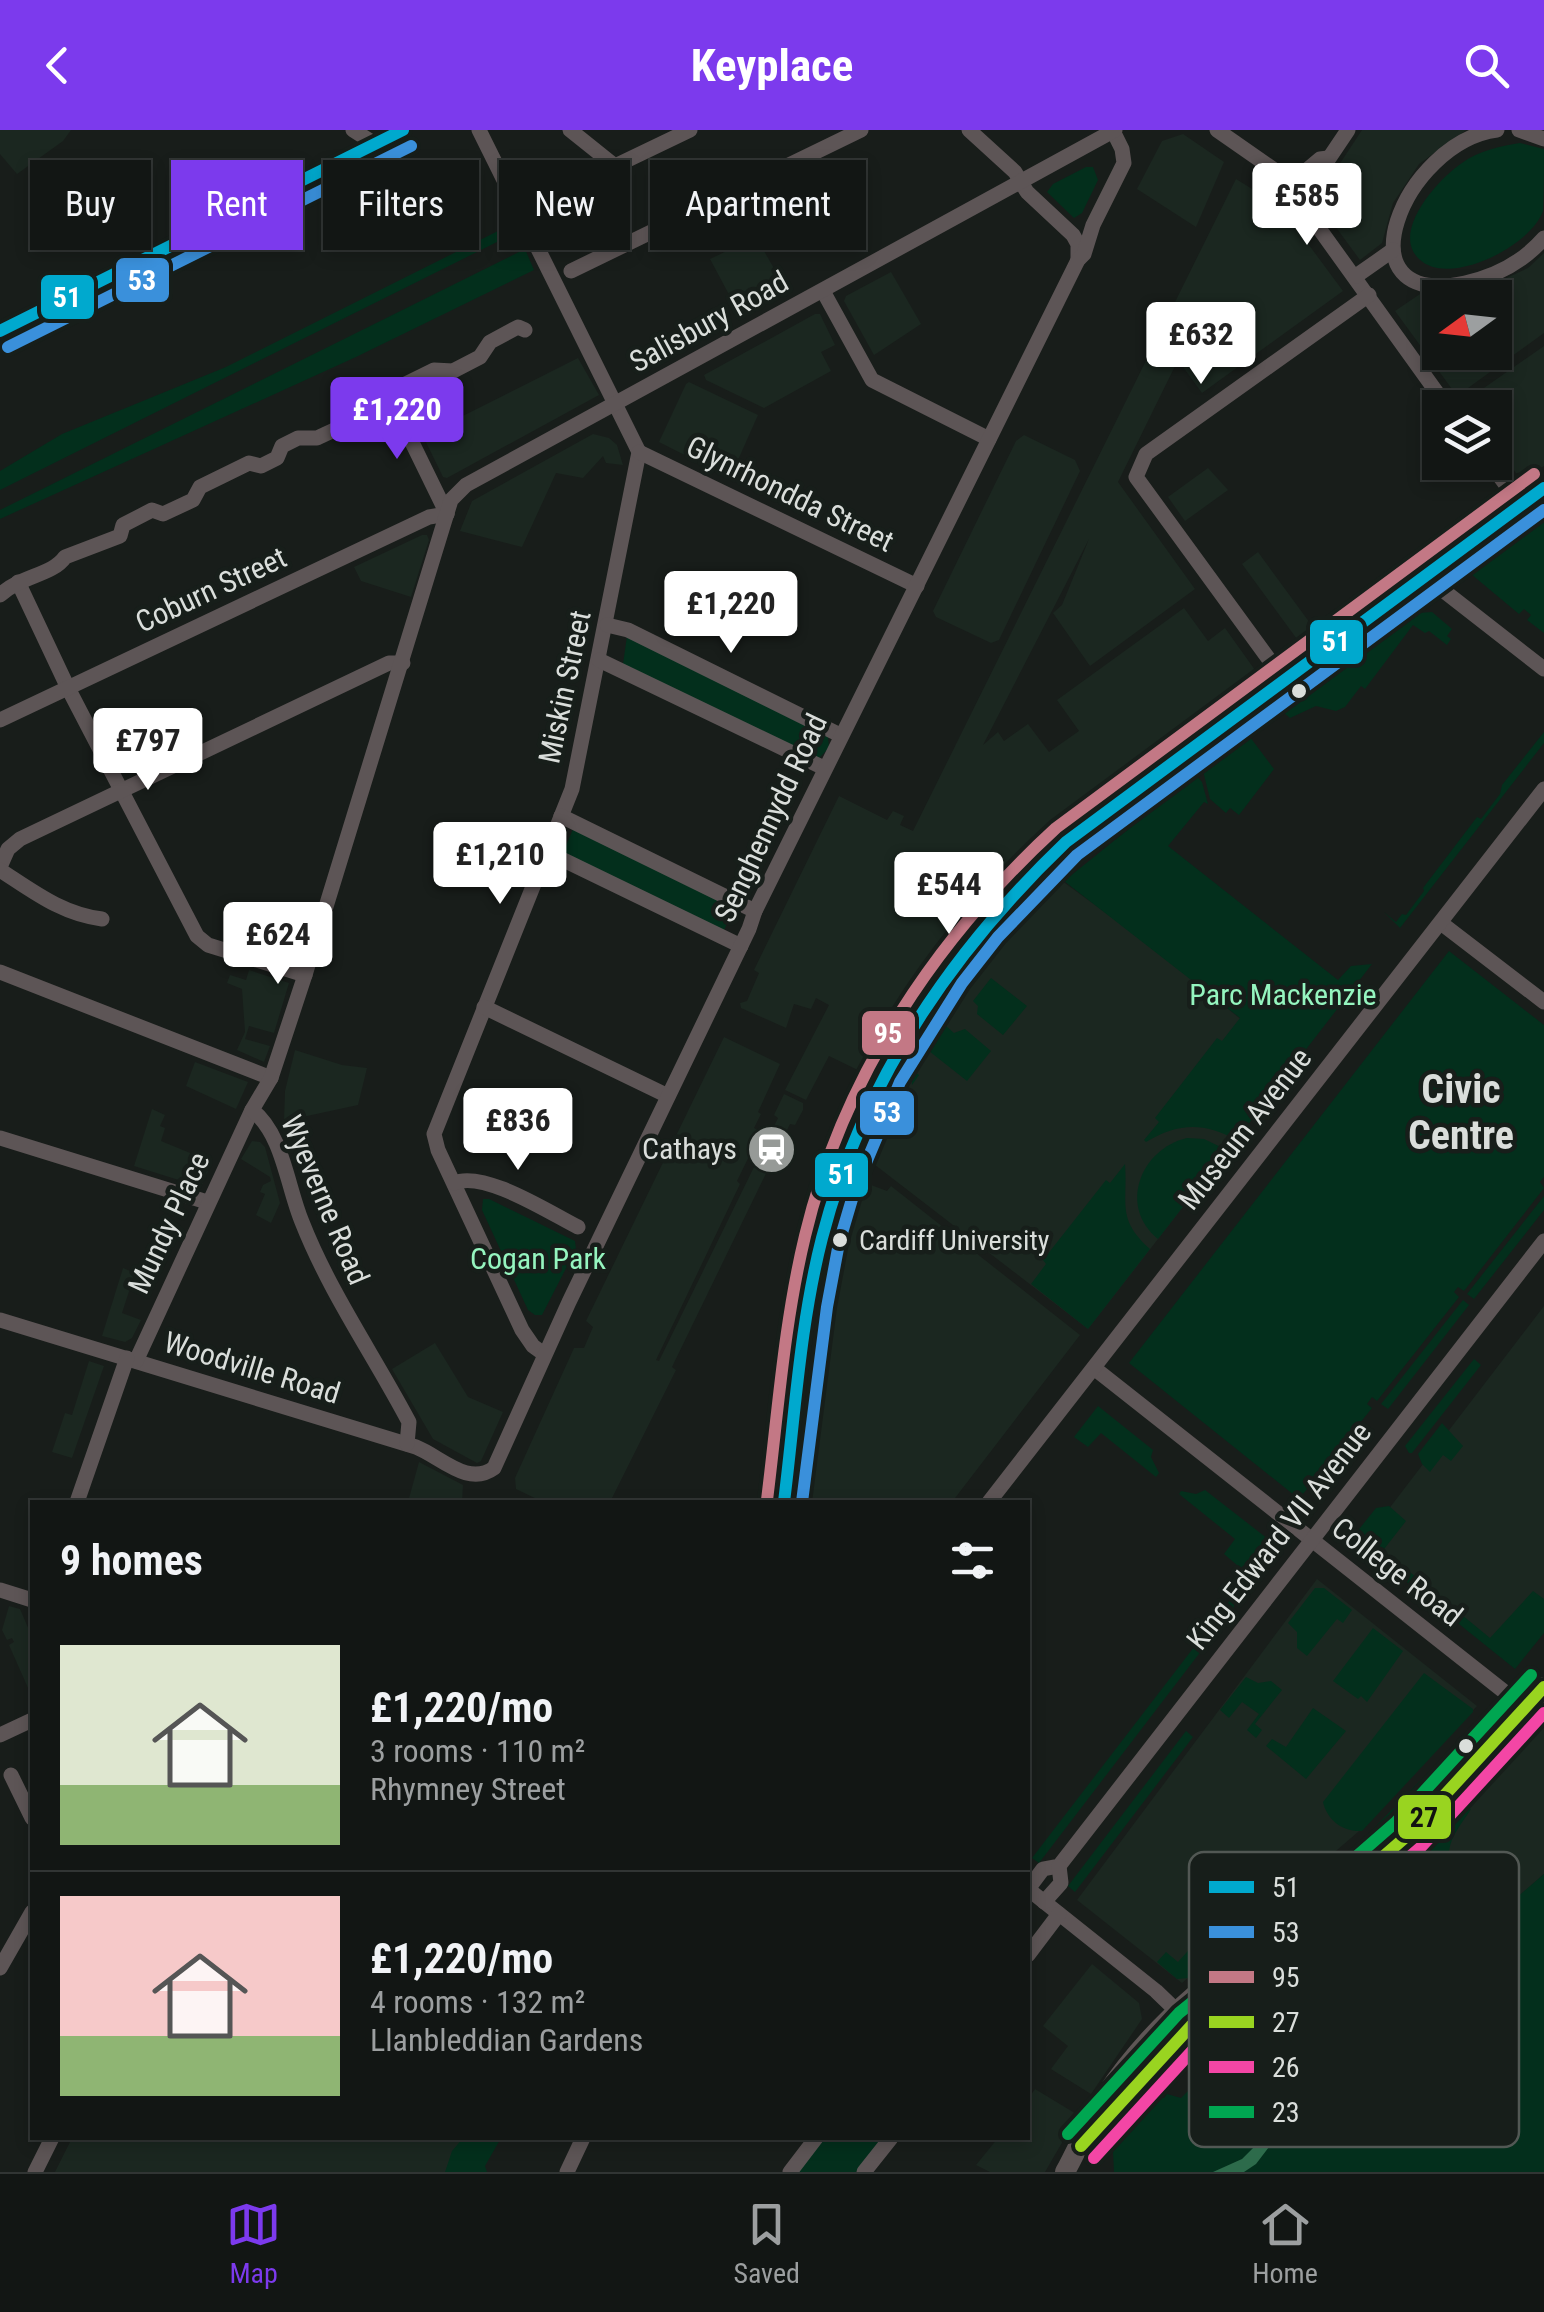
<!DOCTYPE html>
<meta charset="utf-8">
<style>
:root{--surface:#121614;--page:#1f2322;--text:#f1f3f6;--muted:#9c9fa0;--line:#313534;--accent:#7c3aed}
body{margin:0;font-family:"Roboto Condensed",sans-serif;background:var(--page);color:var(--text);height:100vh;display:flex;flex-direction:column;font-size:38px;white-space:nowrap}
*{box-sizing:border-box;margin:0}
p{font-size:32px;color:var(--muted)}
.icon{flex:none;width:55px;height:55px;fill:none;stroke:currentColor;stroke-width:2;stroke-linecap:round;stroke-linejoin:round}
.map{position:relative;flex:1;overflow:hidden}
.side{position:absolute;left:30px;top:1370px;width:1000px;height:640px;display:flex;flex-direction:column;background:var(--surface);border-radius:0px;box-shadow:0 5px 15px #0003,0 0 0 2px var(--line)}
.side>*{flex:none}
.banner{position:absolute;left:30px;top:30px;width:1000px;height:90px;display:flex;gap:20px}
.needle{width:65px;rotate:255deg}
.fabs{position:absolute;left:1422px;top:150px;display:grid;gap:20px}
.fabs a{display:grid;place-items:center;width:90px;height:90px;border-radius:0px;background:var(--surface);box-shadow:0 5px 15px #0003,0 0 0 2px var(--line);font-size:50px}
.price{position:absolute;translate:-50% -85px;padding:0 22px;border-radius:10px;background:#fff;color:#222;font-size:32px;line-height:65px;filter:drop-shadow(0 2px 5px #0008)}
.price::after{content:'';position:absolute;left:50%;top:60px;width:30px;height:22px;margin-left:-15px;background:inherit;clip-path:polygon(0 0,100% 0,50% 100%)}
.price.current{background:var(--accent);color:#fff}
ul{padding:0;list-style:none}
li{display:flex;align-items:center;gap:30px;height:250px;padding:0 30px}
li+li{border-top:2px solid var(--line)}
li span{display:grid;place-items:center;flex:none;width:280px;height:200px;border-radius:0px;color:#555}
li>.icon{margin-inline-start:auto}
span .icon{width:120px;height:120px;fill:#fffc;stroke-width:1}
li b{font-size:42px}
h2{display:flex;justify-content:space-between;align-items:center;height:120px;padding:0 30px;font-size:42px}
.chip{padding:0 35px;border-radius:0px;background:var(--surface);box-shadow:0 5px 15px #0003,0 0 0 2px var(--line);font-size:35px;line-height:90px}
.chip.current{background:var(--accent);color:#fff}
header{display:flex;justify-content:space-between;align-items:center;height:130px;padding:0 30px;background:var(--accent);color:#fff;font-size:45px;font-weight:700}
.dock{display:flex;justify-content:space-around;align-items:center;height:140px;border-top:2px solid var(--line);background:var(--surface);font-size:28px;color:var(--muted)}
.dock a{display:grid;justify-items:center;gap:5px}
.dock .current{color:var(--accent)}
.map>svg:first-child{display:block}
</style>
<header><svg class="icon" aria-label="back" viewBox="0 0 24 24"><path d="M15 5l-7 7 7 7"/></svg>Keyplace<svg class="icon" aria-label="search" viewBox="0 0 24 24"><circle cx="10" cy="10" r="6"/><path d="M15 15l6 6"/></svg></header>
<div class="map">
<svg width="1544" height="2042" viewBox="0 0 1544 2042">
<rect width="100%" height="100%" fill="#181d1a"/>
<g fill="#1b2720" fill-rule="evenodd">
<path d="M0,0H71L63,11L17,44L0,24Z"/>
<path d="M1362,0H1466L1419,34L1393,73L1382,113L1360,130L1316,70Z"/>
<path d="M1183,4L1224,32L1196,97L1137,59L1162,11Z"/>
<path d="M1236,49L1257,62L1262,54L1266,57L1343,161L1202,263L1178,230L1118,352L1195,459L1090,536L1053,483L1062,475L1089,409L983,615L998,602L1004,611L1028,594L1049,622L1079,601L1057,570L1184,478L1208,511L1225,498L1260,547L1044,705L924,844L897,887L868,945L829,926L806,970L785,960L829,875L816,868L811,879L794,874L786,898L741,878L740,873L747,871L759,843L754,840L839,666L887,690L893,681L904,686L900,695L913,701Z"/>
<path d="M756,107L787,161L741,187L710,129Z"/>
<path d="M1544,123V203L1457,266L1395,181L1420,164L1437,167L1487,157L1528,138ZM1440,168H1495V222H1440Z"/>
<path d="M891,142L921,194L874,225L844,171L846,166Z"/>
<path d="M815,184H820L835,215L821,222L831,241L764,278L706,250L704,245Z"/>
<path d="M1544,216V336L1535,342L1516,343L1495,315V278L1467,277L1464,272Z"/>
<path d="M578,228L599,265L447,348L443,347L423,306Z"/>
<path d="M689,252L758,285L730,348L659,312L686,254Z"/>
<path d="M593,304L609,308L617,315L623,335L606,333L603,326L583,348L556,343L522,417L460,401L472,371Z"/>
<path d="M1024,305L1075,330L1080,341L999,510L991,513L936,487L933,481L1016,311Z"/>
<path d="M1208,338L1228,360L1185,391L1168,367Z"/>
<path d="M422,405H427L429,410L411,467L361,451L354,437Z"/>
<path d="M1258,422L1318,504L1302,516L1242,434Z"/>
<path d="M1062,751L1139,807L1295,933L1088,1199L866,1028L903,955L967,860L973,845Z"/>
<path d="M249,840L289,853L274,903L249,896L245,909L270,916L264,932L237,920L245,902L242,859L227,853L230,845L246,850Z"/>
<path d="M724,907L780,934L758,982L761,984L754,998L761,1002L737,1051L740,1054L656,1230L659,1231L778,988L774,985L784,964L803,973V980L795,995L790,994L672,1237L676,1240L610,1372H543L516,1359L515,1348L574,1218H584L593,1197L586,1191Z"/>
<path d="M295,920L342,935L367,938L358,975L284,991L285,961Z"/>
<path d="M195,932L248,952L236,979L186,956Z"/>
<path d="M152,979L165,985L160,996L165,998L161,1011L212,1032L201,1057L134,1036Z"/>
<path d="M252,1011L260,1012L265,1017L280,1073L271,1093L256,1085L265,1064L260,1062L263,1055L271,1051L270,1047L241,1029Z"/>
<path d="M858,1050L887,1061L891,1056L1080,1205L952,1372H801L835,1124Z"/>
<path d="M123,1138L135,1143L122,1183L141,1190L132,1208L125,1212L102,1206Z"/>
<path d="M1544,1176V1485L1509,1531L1362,1414Z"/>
<path d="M435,1213L468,1267L503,1282L481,1331L477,1333L433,1309L392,1239Z"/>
<path d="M89,1231L104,1236L72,1328L52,1322L65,1283L72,1285Z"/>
<path d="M419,1332L463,1355L462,1372H408Z"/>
<path d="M1317,1449L1477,1576L1358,1702L1182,1853L1077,1770Z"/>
<path d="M9,1476L20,1479L32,1507V1567L9,1515L14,1512L12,1508L7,1510L2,1500Z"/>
<path d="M1544,1593V1744L1509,1775L1502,1767L1475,1763L1461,1751L1403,1761L1408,1756L1401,1746L1438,1711Z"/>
<path d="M1092,1834L1139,1873L1142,1889L1091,1964L1051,1939L1068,1916L1043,1896Z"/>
<path d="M1035,1959L1078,1985L1045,2042H990L976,2035L998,2008H1028V1969Z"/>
<path d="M72,2008H481L465,2042H55Z"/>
</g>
<g fill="#032f1c">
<path d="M1520,13L1544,19C1544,37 1544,64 1543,81C1531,116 1449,158 1419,129C1390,102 1439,48 1462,33C1478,21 1500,16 1520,13Z"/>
<path d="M1086,37H1093L1098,50L1082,83L1074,88L1047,62L1053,54Z"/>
<path d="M510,95H514L517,102L0,360V341L62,304L226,237Z"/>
<path d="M525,119L534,140L356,227L0,389V380Z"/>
<path d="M1544,389V503L1527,490L1531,485L1524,479L1519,484L1471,444L1473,438Z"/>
<path d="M1432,482L1452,499L1447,506L1451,509L1447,515L1429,501L1425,503L1413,495L1365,559L1361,556L1345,577L1336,581L1316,576L1290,588L1284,583L1418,483Z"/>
<path d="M627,506L828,607L829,618L818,629L623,534Z"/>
<path d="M1240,596L1246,598L1068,737L1059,728Z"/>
<path d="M1544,602V613L1400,798L1384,782L1396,792L1402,784L1406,785L1424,761L1423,758L1477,687L1481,689L1500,664L1502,655Z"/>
<path d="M1250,607L1274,639L1239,685L1230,678L1226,683L1210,669L1203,641Z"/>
<path d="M1196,645L1202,652L1208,674L1204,672L1168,716L1338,850L1351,836L1372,834L1236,1010C1204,992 1178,993 1146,1012L1144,1010L1159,992L1155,988L1217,908L1222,911L1240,888L1064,751Z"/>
<path d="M573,699L735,778L723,802L563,723Z"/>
<path d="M1449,821L1544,895V1047L1540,1052L1544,1058L1464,1161L1458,1157L1454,1162L1459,1167L1377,1271L1372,1267L1367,1274L1372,1278L1299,1369L1129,1233Z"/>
<path d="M991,848L1027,876L1003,905L977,884L978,876L973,871Z"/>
<path d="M946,896L954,903L965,899L991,921L967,951L929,921L914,941L919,945L912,955C911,935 926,903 946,896Z"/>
<path d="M1187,1008L1204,1009L1227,1020L1158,1109C1118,1077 1140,1019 1187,1008Z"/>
<path d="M1125,1034C1128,1073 1116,1089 1150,1119L1088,1199L1031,1154L1046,1134L1043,1130L1106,1050L1110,1053Z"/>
<path d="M1544,1066V1080L1474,1169L1467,1164Z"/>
<path d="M483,1069H489L575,1111L576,1119L542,1185H535L528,1180L482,1080Z"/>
<path d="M1463,1170L1469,1175L1388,1279L1381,1274Z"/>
<path d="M1474,1229L1481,1235L1412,1323H1409L1405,1316Z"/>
<path d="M1098,1276L1153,1320L1151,1327L1159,1343L1156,1347L1101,1303L1088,1317L1074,1307Z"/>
<path d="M1442,1293L1463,1316L1451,1331L1443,1325L1430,1342L1422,1334L1418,1324Z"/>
<path d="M1205,1360L1268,1409L1244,1441L1224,1424L1235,1409L1179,1364L1181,1361L1196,1364Z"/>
<path d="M1389,1376L1406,1391L1381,1423L1398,1436L1400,1434L1490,1508L1533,1461L1544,1469V1503L1515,1539L1352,1408L1376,1378Z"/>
<path d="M1315,1458H1324L1352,1480L1343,1493L1337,1489L1307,1526L1297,1518V1502L1288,1493Z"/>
<path d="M1234,1465V1478L1039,1733L1032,1728Z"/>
<path d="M1373,1498L1403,1521L1367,1572L1361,1566L1358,1569L1333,1551Z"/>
<path d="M1424,1543L1473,1579V1582L1362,1701C1341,1702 1327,1689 1323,1672Z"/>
<path d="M1246,1547L1258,1553L1271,1551L1282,1560L1255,1594L1262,1600L1256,1608L1247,1600L1259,1584L1242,1572L1229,1588L1220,1580Z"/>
<path d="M1313,1578L1346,1601L1306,1649L1266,1616L1272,1609L1286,1617Z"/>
<path d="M1186,1601L1193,1607L1075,1762L1068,1756Z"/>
<path d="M1452,1618L1456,1623L1445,1644L1416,1676L1328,1757L1318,1758L1320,1749L1341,1732Z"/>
<path d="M1467,1678L1471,1679C1463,1692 1451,1705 1449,1721C1446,1749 1477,1769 1502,1767L1509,1774L1544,1744V2042H1114L1113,2022L1147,1967L1164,1968L1167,1964L1181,1968L1200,1949L1196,1935L1408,1756L1401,1746Z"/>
<path d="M1233,1795L1240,1806L1189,1848L1177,1849L1157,1832L1166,1822L1178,1832L1195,1813L1205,1820Z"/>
<path d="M463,2008H501L485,2036L487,2042H445L452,2021Z"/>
<path d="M823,2008H883L856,2042H797Z"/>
</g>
<path fill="#2d6b4b" d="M1504,1780L1517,1795L1442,1862L1427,1871L1392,1877L1358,1903L1340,1928L1306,1958L1281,2001L1256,2034L1244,2042H1213L1242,2029L1256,2015L1299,1947L1364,1880L1390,1864L1423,1855L1441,1844L1482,1808Z"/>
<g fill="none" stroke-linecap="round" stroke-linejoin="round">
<g stroke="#5d5556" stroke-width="15">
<path d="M353,0L375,14"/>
<path d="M479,0L639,322L572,659L434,1004L438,1020L522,1200L533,1216L544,1224"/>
<path d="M570,0L615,36L690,0"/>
<path d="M969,0L1015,42L1027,62L1073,105L1078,114V130"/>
<path d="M1217,0L1280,44L1448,278"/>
<path d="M1497,0C1404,12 1335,180 1465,153C1497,146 1523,132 1544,108"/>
<path d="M1519,0L1544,9"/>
<path d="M1295,63L1305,64L1348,0"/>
<path d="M1295,63V50L1320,29L1328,28"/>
<path d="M571,141L861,0"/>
<path d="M1356,146L1393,120"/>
<path d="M823,161L872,250L989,309"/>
<path d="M0,201L403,0"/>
<path d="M384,265L397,292L404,296L447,384"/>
<path d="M639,322L917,456"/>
<path d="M1489,332L1521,375"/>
<path d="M1428,445L1435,454L1544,539"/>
<path d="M18,452L68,558L197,806L208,815L305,845"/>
<path d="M0,465C20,446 53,445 65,427L120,406L123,395L152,380L163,384L193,370L200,357L249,333L261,336L277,328L282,316L298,308H317L347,294L355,279L434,240L453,241L480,227L490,212L518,197L525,200"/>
<path d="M607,495L628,500L840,605"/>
<path d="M599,530L824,638"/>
<path d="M1284,550L1136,347L1146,324L1369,165"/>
<path d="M0,590L429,387L447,384"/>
<path d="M561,686L755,781"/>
<path d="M547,722L741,816"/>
<path d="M0,737L8,719L20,709L389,533H403"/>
<path d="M0,740C34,762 62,784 102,789"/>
<path d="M1441,793L1544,872"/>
<path d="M0,842L271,948"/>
<path d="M484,877L668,966"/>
<path d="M0,1008L207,1072"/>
<path d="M454,1053C484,1040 550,1083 578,1097"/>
<path d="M0,1190L416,1317C441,1327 468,1357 494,1338L569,1172L749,799L755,781L1078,130L1084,124L1093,95L1124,33L1122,19L1113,1"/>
<path d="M136,1231L252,980"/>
<path d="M1094,1238L1525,1578"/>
<path d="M407,1314L409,1292C373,1224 330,1163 302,1092C287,1056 283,1004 252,980L271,948L305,845L451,370L466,355L1115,0"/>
<path d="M77,1372L127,1228"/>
<path d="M784,1372C796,1285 802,1195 822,1109C858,959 951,813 1066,712L1544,358"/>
<path d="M989,1372L1544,659"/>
<path d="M0,1460L32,1470"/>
<path d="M0,1605L32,1590"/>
<path d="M11,1645L32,1688"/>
<path d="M1028,1759L1043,1739L1059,1736L1544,1111"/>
<path d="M1028,1759L1156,1861L1183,1887"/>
<path d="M1044,1772L1061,1753L1059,1736"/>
<path d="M1028,1825L1059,1784"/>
<path d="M0,1838L32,1782"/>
<path d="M35,2042L52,2008"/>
<path d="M567,2042L583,2008"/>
<path d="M790,2042L816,2008"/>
<path d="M864,2042L891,2008"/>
</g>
<g stroke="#5e5656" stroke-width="20">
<path d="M1081,2016L1191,1896L1291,1815L1322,1780L1408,1705L1544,1557"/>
<path d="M1065,2042C1079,2017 1089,1990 1105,1966C1155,1891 1228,1831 1307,1788"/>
</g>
<defs>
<g id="bus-1">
<path d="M0,201L403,0"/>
<path d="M784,1372C795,1284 800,1194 822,1108C862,953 951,822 1066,712L1544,358"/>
</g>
<g id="bus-2">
<path d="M8,217L411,16"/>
<path d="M802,1372L827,1177L839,1113L855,1059L900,952L962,853L998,807L1077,725L1544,380"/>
</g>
<path id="bus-3" d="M767,1370C778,1282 784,1193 805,1106C843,947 936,808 1056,698L1534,344"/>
<path id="bus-4" d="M1081,2016L1191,1896L1291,1815L1322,1780L1408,1705L1544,1557"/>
<path id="bus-5" d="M1094,2028L1203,1909L1303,1828L1334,1792L1421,1717L1544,1583"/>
<path id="bus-6" d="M1068,2004L1179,1883L1279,1802L1310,1767L1396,1692L1531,1545"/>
</defs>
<use href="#bus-1" stroke="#171e1a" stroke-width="20"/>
<use href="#bus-2" stroke="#171e1a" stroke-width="20"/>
<use href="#bus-3" stroke="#171e1a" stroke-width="20"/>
<use href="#bus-4" stroke="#171e1a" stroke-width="20"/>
<use href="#bus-5" stroke="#171e1a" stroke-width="20"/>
<use href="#bus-6" stroke="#171e1a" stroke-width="20"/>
<use href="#bus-1" stroke="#00a9ce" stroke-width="12"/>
<use href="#bus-2" stroke="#3a90db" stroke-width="12"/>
<use href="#bus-3" stroke="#c37885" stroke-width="12"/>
<use href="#bus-4" stroke="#99d420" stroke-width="12"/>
<use href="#bus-5" stroke="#f346a5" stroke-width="12"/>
<use href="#bus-6" stroke="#00a651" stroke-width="12"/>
</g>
<defs>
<symbol id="station-disc" viewBox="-11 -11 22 22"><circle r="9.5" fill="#969a97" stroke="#171e1a"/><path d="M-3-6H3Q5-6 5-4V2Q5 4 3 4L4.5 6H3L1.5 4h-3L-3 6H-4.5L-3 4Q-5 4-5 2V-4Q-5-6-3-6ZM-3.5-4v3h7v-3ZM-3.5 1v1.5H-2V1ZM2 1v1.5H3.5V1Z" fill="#fff"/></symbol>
</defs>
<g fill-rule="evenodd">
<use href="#station-disc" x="744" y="992" width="55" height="55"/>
</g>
<g fill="#dadedb" stroke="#171e1a" stroke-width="4">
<circle cx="1299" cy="561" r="9"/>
<circle cx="840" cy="1110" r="9"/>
<circle cx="1466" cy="1616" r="9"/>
</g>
<g text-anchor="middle" stroke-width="9" stroke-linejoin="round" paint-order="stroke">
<g font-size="28" fill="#dadedb" stroke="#171e1a" text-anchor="start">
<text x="859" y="1120">Cardiff University</text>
</g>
<g font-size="30" fill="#dadedb" stroke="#171e1a">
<text transform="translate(709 192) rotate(-29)" y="10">Salisbury Road</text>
<text transform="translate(790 364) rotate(26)" y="10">Glynrhondda Street</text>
<text transform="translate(211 460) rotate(-25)" y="10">Coburn Street</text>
<text transform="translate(565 557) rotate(-78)" y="10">Miskin Street</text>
<text transform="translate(771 688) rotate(-65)" y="10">Senghennydd Road</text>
<text transform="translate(1245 999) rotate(-52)" y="10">Museum Avenue</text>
<text transform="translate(325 1070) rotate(67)" y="10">Wyeverne Road</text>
<text transform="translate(169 1093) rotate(-65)" y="10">Mundy Place</text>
<text transform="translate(252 1238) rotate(17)" y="10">Woodville Road</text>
<text transform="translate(1279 1406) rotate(-52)" y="10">King Edward VII Avenue</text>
<text transform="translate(1397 1442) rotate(38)" y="10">College Road</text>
</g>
<g font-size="30" fill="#95f5bf" stroke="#171e1a">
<text x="1283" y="875">Parc Mackenzie</text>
<text x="538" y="1139">Cogan Park</text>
</g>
<g font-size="30" fill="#dadedb" stroke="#171e1a" text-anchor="end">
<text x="737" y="1029">Cathays</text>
</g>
<g font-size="40" font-weight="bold" fill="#dadedb" stroke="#171e1a">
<text x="1461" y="973">Civic<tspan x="1461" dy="46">Centre</tspan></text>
</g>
</g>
<rect x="1189" y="1722" width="330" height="295" rx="15" fill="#171e1a" stroke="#525854" stroke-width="2.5"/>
<rect x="1209" y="1751" width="45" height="12" fill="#00a9ce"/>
<rect x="1209" y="1796" width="45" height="12" fill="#3a90db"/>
<rect x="1209" y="1841" width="45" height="12" fill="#c37885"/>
<rect x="1209" y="1886" width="45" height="12" fill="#99d420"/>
<rect x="1209" y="1931" width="45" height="12" fill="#f346a5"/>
<rect x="1209" y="1976" width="45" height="12" fill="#00a651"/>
<g font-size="28" fill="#dadedb">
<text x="1272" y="1767">51</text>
<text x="1272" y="1812">53</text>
<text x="1272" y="1857">95</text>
<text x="1272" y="1902">27</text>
<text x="1272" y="1947">26</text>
<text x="1272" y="1992">23</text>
</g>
<g stroke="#171e1a" stroke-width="4">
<rect x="114" y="126" width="57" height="48" rx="10" fill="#3a90db"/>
<rect x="39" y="143" width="57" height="48" rx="10" fill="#00a9ce"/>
<rect x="1308" y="488" width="57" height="48" rx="10" fill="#00a9ce"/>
<rect x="860" y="879" width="57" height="48" rx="10" fill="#c37885"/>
<rect x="858" y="959" width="58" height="48" rx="10" fill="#3a90db"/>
<rect x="813" y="1021" width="57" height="48" rx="10" fill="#00a9ce"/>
<rect x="1396" y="1663" width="57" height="48" rx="10" fill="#99d420"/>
</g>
<g font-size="28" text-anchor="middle" font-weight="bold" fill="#fff">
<text x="142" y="160">53</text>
<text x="67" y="177">51</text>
<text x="1336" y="521">51</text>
<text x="888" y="913">95</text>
<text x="887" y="992">53</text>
<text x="842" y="1054">51</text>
</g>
<g font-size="28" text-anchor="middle" font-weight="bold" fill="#111">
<text x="1424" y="1697">27</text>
</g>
</svg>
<div class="fabs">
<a><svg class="needle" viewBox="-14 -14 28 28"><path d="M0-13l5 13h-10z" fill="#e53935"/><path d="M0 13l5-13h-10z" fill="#9c9fa0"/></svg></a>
<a><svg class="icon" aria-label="layers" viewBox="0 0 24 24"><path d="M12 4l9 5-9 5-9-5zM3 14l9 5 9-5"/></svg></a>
</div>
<b class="price" style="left:1307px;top:118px">£585</b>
<b class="price" style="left:1201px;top:257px">£632</b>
<b class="price current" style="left:397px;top:332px">£1,220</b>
<b class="price" style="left:731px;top:526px">£1,220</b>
<b class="price" style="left:148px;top:663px">£797</b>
<b class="price" style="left:500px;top:777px">£1,210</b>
<b class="price" style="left:949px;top:807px">£544</b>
<b class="price" style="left:278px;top:857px">£624</b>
<b class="price" style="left:518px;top:1043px">£836</b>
<div class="banner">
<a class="chip">Buy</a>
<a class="chip current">Rent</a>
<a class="chip">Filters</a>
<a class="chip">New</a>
<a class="chip">Apartment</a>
</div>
<section class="side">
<h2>9 homes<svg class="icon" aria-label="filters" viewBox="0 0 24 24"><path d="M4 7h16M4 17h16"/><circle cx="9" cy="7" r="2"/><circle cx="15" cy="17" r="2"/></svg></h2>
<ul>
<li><span style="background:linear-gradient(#dfe7d0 70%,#8fb573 0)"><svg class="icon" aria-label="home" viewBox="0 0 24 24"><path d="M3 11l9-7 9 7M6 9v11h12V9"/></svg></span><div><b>£1,220/mo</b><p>3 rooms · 110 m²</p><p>Rhymney Street</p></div></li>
<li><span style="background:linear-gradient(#f6c9c9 70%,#8fb573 0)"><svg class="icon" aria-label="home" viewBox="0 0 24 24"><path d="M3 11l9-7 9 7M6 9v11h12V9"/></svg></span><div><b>£1,220/mo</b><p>4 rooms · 132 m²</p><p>Llanbleddian Gardens</p></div></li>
</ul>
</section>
</div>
<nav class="dock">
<a class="current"><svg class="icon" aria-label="map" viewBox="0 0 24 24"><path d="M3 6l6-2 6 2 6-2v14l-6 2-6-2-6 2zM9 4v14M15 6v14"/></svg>Map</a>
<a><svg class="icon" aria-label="saved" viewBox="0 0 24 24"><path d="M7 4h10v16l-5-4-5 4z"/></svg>Saved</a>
<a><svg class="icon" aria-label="home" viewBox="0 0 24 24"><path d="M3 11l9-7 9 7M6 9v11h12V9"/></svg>Home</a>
</nav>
